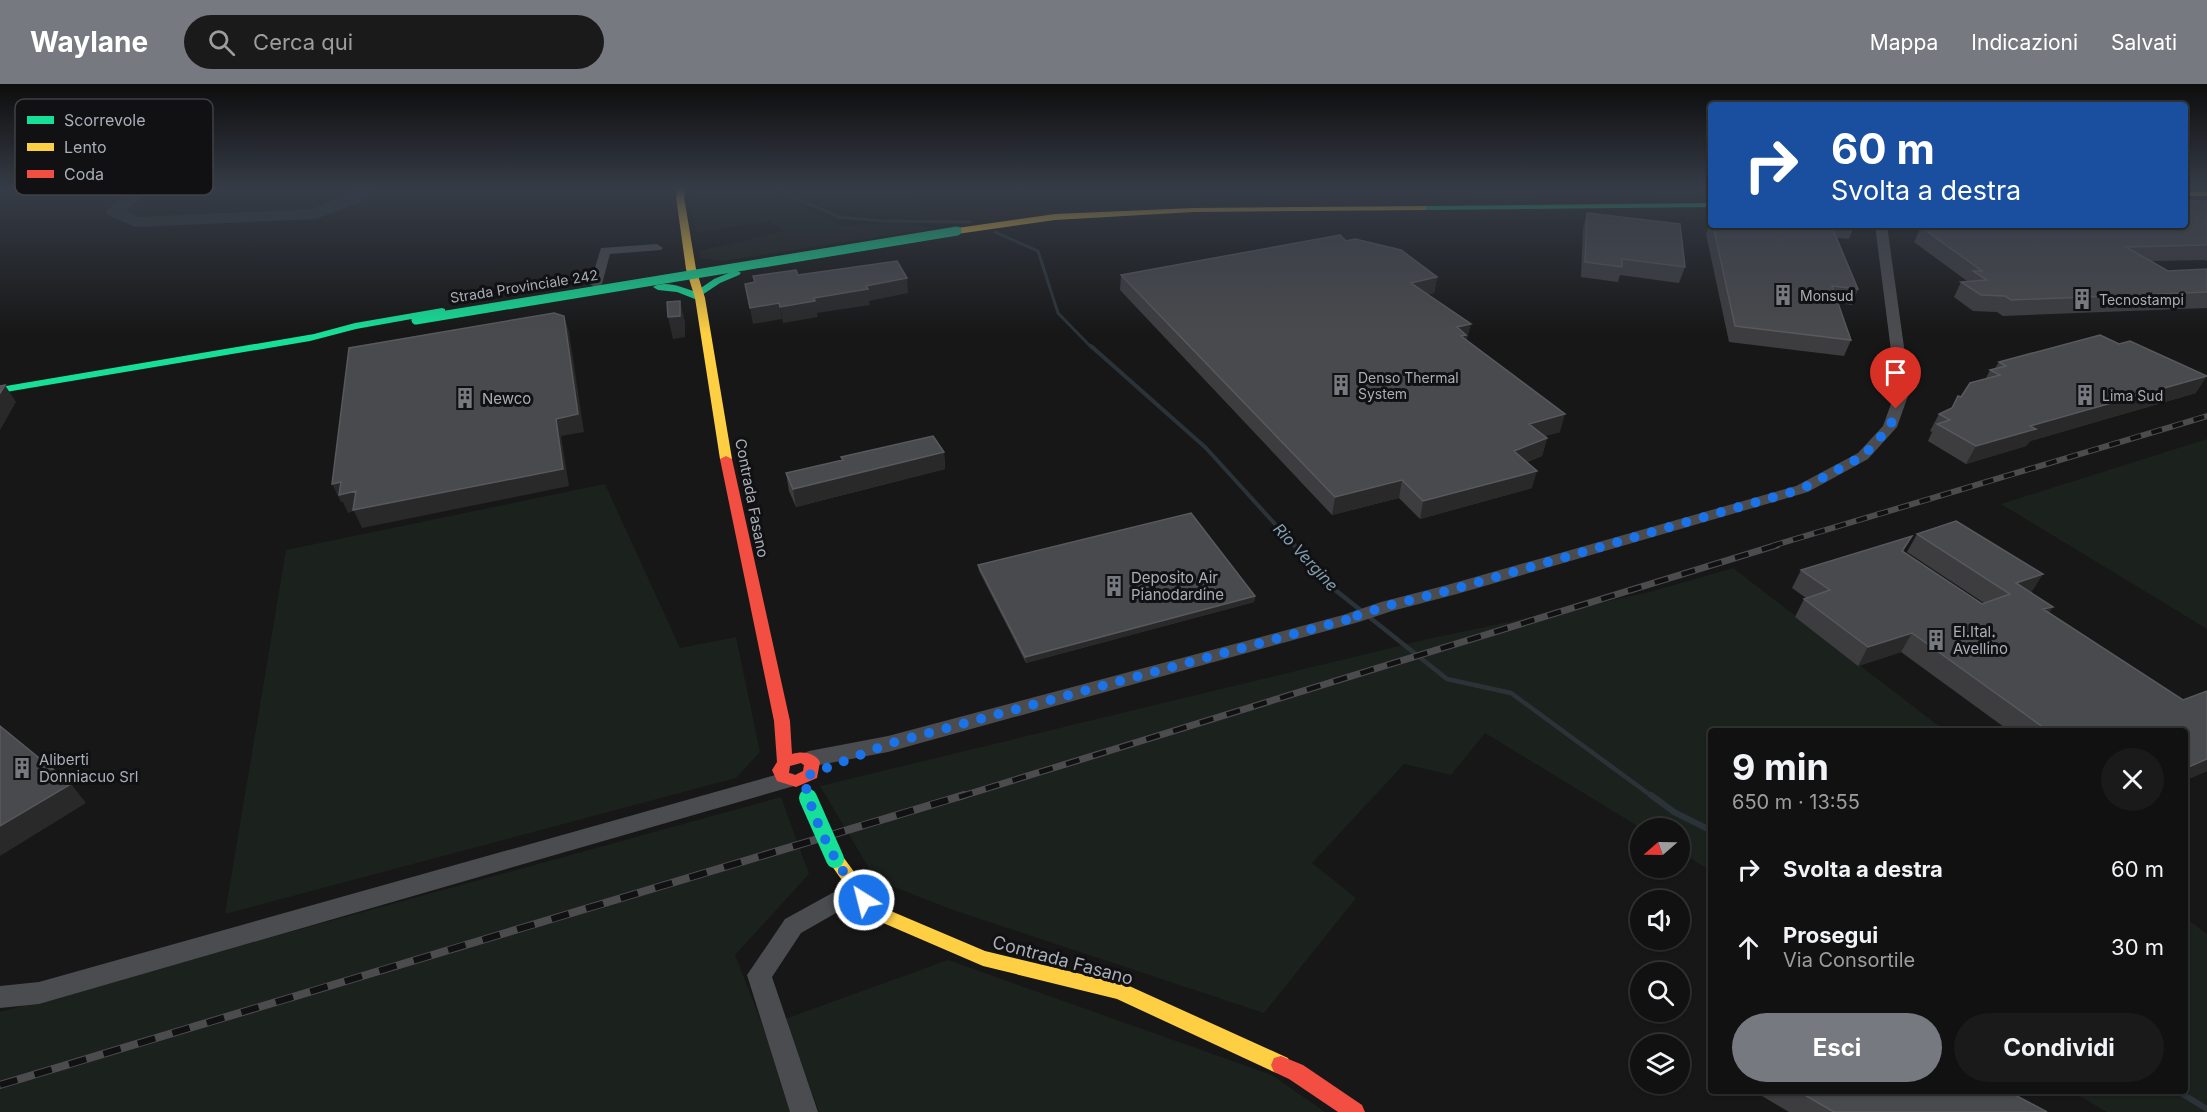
<!DOCTYPE html>
<html lang="it">
<head>
<meta charset="utf-8">
<style>
  :root { --surface:#111; --page:#1a1a1a; --text:#f1f3f6; --muted:#9c9d9f; --line:#303131; --accent:#76797f }
  body { margin:0; font-family:Inter,sans-serif; background:var(--page); color:var(--text); height:100vh; display:flex; flex-direction:column; font-size:22px; white-space:nowrap }
  * { box-sizing:border-box; margin:0 }
  p { font-size:20px; color:var(--muted) }
  .icon { flex:none; width:33px; height:33px; fill:none; stroke:currentColor; stroke-width:2; stroke-linecap:round; stroke-linejoin:round }
  .map { position:relative; flex:1; overflow:hidden }
  .panel { position:absolute; left:1708px; top:644px; width:480px; height:366px; display:flex; flex-direction:column; background:var(--surface); border-radius:6px; box-shadow:0 2px 4px #0004,0 0 0 2px var(--line) }
  .panel>* { flex:none }
  .guide { position:absolute; left:1708px; top:18px; width:480px; height:126px; border-radius:6px; box-shadow:0 2px 4px #0004,0 0 0 2px var(--line); background:#1a4fa0; color:#fff; overflow:hidden }
  .needle { width:39px; rotate:250deg }
  .controls { position:absolute; left:1630px; top:734px; display:grid; gap:12px }
  .controls a { display:grid; place-items:center; width:60px; height:60px; border-radius:50%; background:var(--surface); box-shadow:0 2px 4px #0004,0 0 0 2px var(--line); font-size:30px }
  .pin { position:absolute; display:grid; place-items:center; width:51px; height:51px; color:#fff; margin:-62px -26px; border-radius:50% 50% 50% 0; rotate:-45deg; box-shadow:0 0 6px #0007 }
  .pin .icon { rotate:45deg }
  .me { position:absolute; width:66px; margin:-33px; rotate:324deg; stroke-linejoin:round; filter:drop-shadow(0 0 4px #0008) }
  .turn { display:flex; align-items:center; gap:21px; height:126px; padding:0 24px; font-size:27px }
  .turn .icon { width:78px; height:78px; stroke-width:2.5 }
  .turn b { display:block; font-size:42px; line-height:51px }
  .round { display:grid; place-items:center; flex:none; width:63px; height:63px; border-radius:32px; background:var(--page) }
  .summary { display:flex; align-items:center; justify-content:space-between; height:102px; padding:0 24px }
  h1 { font-size:36px; font-weight:700; line-height:45px }
  .action { display:flex; gap:12px; margin-top:auto; padding:12px 24px }
  .action a { flex:1; height:69px; border-radius:36px; background:var(--accent); color:#fff; font-size:24px; font-weight:700; line-height:69px; text-align:center }
  .action a+a { background:var(--page); color:var(--text) }
  ul { padding:0; list-style:none }
  li { display:flex; align-items:center; gap:18px; height:78px; padding:0 24px }
  li div { flex:1 }
  li b { display:block; font-size:22px }
  li em { font-style:normal }
  header { display:flex; align-items:center; gap:36px; box-sizing:border-box; height:84px; padding:0 30px; background:var(--accent); color:#fff }
  header strong { font-size:28px }
  nav { display:flex; gap:33px; margin-inline-start:auto; font-size:21px }
  .search { width:420px; height:54px; background:var(--page); display:flex; align-items:center; gap:15px; box-sizing:border-box; padding:0 21px; border-radius:33px; color:var(--muted); font-size:22px }
  .map>svg:first-child { display:block }
  .green { fill:#1b211c }
  .lines { fill:none; stroke-linecap:round; stroke-linejoin:round }
  .stream-far3 { stroke:#2b3338; stroke-width:3 }
  .stream-far2 { stroke:#2b3338; stroke-width:4 }
  .stream-far1 { stroke:#2b3338; stroke-width:4.5 }
  .stream { stroke:#2b3338; stroke-width:6 }
  .river { fill:#2b3338; fill-rule:evenodd }
  .street { fill:#4b4c4f; fill-rule:evenodd }
  .fast { fill:#16e098; fill-rule:evenodd }
  .slow { fill:#ffcf43; fill-rule:evenodd }
  .jam { fill:#f24e42; fill-rule:evenodd }
  .rail-far2-casing { stroke:#4c4c4e; stroke-width:6 }
  .rail-far1-casing { stroke:#4c4c4e; stroke-width:7 }
  .rail-casing { stroke:#4c4c4e; stroke-width:8 }
  .rail-far2 { stroke:#111113; stroke-width:4; stroke-dasharray:11; stroke-linecap:butt }
  .rail-far1 { stroke:#111113; stroke-width:4.5; stroke-dasharray:14; stroke-linecap:butt }
  .rail { stroke:#111113; stroke-width:6; stroke-dasharray:18; stroke-linecap:butt }
  .fast-bridge-far1 { stroke:#16e098; stroke-width:9 }
  .fast-bridge { stroke:#16e098; stroke-width:18 }
  .wall { fill:#3d3d40 }
  .shaded-wall { fill:#29292a }
  .building { fill:#494a4d; stroke:#58595d; stroke-width:1.5 }
  .route { stroke:#1a73e8; stroke-width:10; stroke-dasharray:0 18 }
  .labels { text-anchor:middle; dominant-baseline:central; stroke-width:6; stroke-linejoin:round; paint-order:stroke }
  .far-street-label { font-size:14px; fill:#a9aeb7; stroke:#111113 }
  .far-poi-label { font-size:14px; fill:#a9aeb7; stroke:#111113; text-anchor:start }
  .poi-label { font-size:15px; fill:#a9aeb7; stroke:#111113; text-anchor:start }
  .street-label { font-size:15px; fill:#a9aeb7; stroke:#111113 }
  .water-label { font-size:16px; font-style:italic; fill:#829eaf; stroke:#111113 }
  .near-street-label { font-size:18px; fill:#a9aeb7; stroke:#111113 }
  .key { fill:#111113; stroke:#3f4044; stroke-width:1.5 }
  .key-label { font-size:16px; fill:#a9aeb7 }
</style>
</head>
<body>
<header>
<strong>Waylane</strong>
<div class="search"><svg class="icon" aria-label="search" viewBox="0 0 24 24"><circle cx="10" cy="10" r="6"/><path d="M15 15l6 6"/></svg>Cerca qui</div>
<nav><a>Mappa</a><a>Indicazioni</a><a>Salvati</a></nav>
</header>
<div class="map">
<svg width="2207" height="1028" viewBox="0 0 2207 1028">
  <rect width="100%" height="100%" fill="#171717"/>
  <path class="green" d="M696,106H764L841,141L906,139L935,144L723,177L701,174L699,167L784,147L770,137L696,149L691,122Z
    M786,106H910L928,134L842,130Z
    M1466,106H1531L1542,119L1476,120Z
    M1602,106H1706L1711,111V116L1656,118L1648,111H1607Z
    M2207,355V545L2001,420Z
    M605,400L680,564L736,553L760,668L736,694L225,830L286,466Z
    M1733,484L1944,646H1712L1711,787L1680,768V744H1641L1485,649L1451,691L1404,680L1312,779L1356,814L1264,929L953,826L876,796L820,702L1428,555L1650,508Z
    M781,713L809,790L735,871L766,950L790,1028H0V928Z
    M2186,834L2207,850V1028H2107L2071,1007L2186,1006Z
    M948,876L1272,991L1325,1028H819L785,935Z"/>
  <g class="lines">
    <path class="stream-far3" d="M778,106L839,133L883,137L970,138
      M995,148L1038,167L1058,229L1092,264"/>
    <path class="stream-far2" d="M1091,262L1206,364L1295,462"/>
    <path class="stream-far1" d="M1294,461L1334,505L1447,595L1511,609L1653,713"/>
    <path class="stream" d="M1651,711L1674,728L1712,747
      M2176,1006L2207,1025"/>
    <path class="river" d="M132,106H151L126,126L138,133L313,125L356,106H373L366,116L316,135L135,143L108,131L105,127Z"/>
    <path class="street" d="M1875,141H1887L1910,306L1897,343L1868,375L1808,408L1457,510L1392,527L1359,538L888,668L809,683L802,680L799,675L802,670L809,667L888,652L1343,531L1381,518L1447,501L1796,402L1858,369L1883,342L1896,306Z
      M657,160L663,164L661,166L610,170L602,200L596,204L590,200L601,164Z
      M786,688L794,690L797,696L794,702L39,920L0,924V902L39,898Z
      M856,796L864,799L868,806L864,813L801,849L772,893L818,1028H790L747,891L785,835Z"/>
    <path class="fast" d="M1712,119V123L1423,126L1419,124L1423,122Z
      M736,186L741,189L739,191L720,199L702,211L705,214L700,217L677,208L658,206L653,203C664,196 683,203 695,208L714,195Z
      M442,224L445,225V229L356,245L310,257L0,309V303L314,250L355,239Z"/>
    <path class="slow" d="M678,106H686L684,113L696,185L705,214L732,375L726,378L720,375L695,214L686,185L676,113Z
      M2186,108H2207V112H2186Z
      M1423,122H1426V126L1193,128L1055,136L957,150L953,147L957,144L1055,130L1193,124Z
      M835,768L841,770L879,822L985,867L1127,901L1288,974L1291,981L1288,988L1281,990L1274,988L1117,915L983,882L867,832L827,775L829,770Z"/>
    <path class="jam" d="M726,372L732,375L790,637L792,670C802,667 814,668 820,678L817,694L796,703L777,697L772,686L777,678L774,637L720,375ZM801,679L804,681L803,687L795,691L789,689L790,682Z
      M1281,972L1303,981L1362,1021L1365,1028H1338L1289,995L1274,988L1271,981L1274,974Z"/>
    <defs>
      <path id="rail-far2" d="M1772,462L2207,332"/>
      <path id="rail-far1" d="M959,713L1777,461"/>
      <path id="rail" d="M0,1001L964,711"/>
    </defs>
    <use href="#rail-far2" class="rail-far2-casing"/>
    <use href="#rail-far1" class="rail-far1-casing"/>
    <use href="#rail" class="rail-casing"/>
    <use href="#rail-far2" class="rail-far2"/>
    <use href="#rail-far1" class="rail-far1"/>
    <use href="#rail" class="rail"/>
    <path class="fast-bridge-far1" d="M416,236L957,147"/>
    <path class="fast-bridge" d="M808,714L835,775"/>
  </g>
  <path class="wall" d="M2207,117V177L2205,176L2152,177L2168,187L2207,185V224L2003,232L1997,228L1973,227L1954,213L1961,198L1967,197L1914,158L1921,143L1934,142V141H2186Z
    M1587,129L1685,183L1679,199L1620,191L1618,198L1581,193L1583,144Z
    M1711,136L1712,141H1761L1785,144V141H1855L1849,155L1837,154L1858,205L1852,221L1838,219L1851,256L1844,272L1729,258L1706,150Z
    M1346,157L1437,193L1434,209L1428,210L1467,256L1560,348L1544,352L1547,354L1542,372L1527,378L1532,404L1420,435L1399,414L1332,431L1120,206L1121,191Z
    M1999,278L2196,309L2030,357L2026,362L1966,380L1928,357L1932,348L1930,347L1939,330L1951,324L1961,313L1985,296L1990,286L1995,284Z
    M944,368L945,385L796,423L789,407L786,389L842,376L841,373Z
    M1917,450L2031,509L2053,523L2049,529L2183,616L2207,607V687L2186,696V646H2008L1901,568L1858,582L1795,533L1804,515L1806,514L1792,504L1801,486L1912,452L1903,468L1982,520L1984,519L1907,468Z
    M978,481L1255,512L1254,518L1026,579L979,487Z
    M1752,1006H2006L2047,1028H1789Z"/>
  <path class="shaded-wall" d="M1437,193L1434,209L1409,214L1411,199Z
    M907,194L908,209L869,217L870,221L817,229L818,233L783,239L780,223L814,214Z
    M680,217L685,238V253L673,255L668,233Z
    M779,219L782,235L753,240L750,224Z
    M564,232L569,248L584,348L561,352L569,402L362,444L354,427L348,429L343,418H341L332,400L556,335Z
    M1471,240L1467,256L1453,259L1457,243Z
    M2207,292L2196,309L2030,357L2026,362L1966,380L1976,362L2030,342Z
    M5,301L16,318L0,346V309Z
    M1565,330L1560,348L1525,357L1529,340Z
    M1547,354L1542,372L1509,384L1514,367Z
    M944,368L945,385L796,423L793,405Z
    M1537,387L1532,404L1420,435L1423,417Z
    M1402,396L1399,414L1332,431L1335,413Z
    M2043,490L2031,509L2016,499Z
    M1255,512L1254,518L1026,579L1025,573Z
    M2053,523L2041,541L2043,525Z
    M1912,549L1901,568L1858,582L1868,563Z
    M2207,675V687L2186,696V684Z
    M71,700L86,719L0,772V742Z"/>
  <path class="building" d="M2186,117H2207V161L2126,163L2168,187L2207,185V208L2011,216L2005,212L1981,211L1961,198L1987,196L1973,187H1982L1921,143L1949,141H2186Z
    M1587,129L1680,140L1685,183L1622,175V183L1585,178Z
    M1713,141H1761L1796,145L1795,141H1831L1858,205L1832,202L1851,256L1735,242Z
    M1340,151L1346,157L1355,155L1401,166L1437,193L1411,199L1471,240L1457,243L1466,251L1461,252L1565,330L1529,340L1547,354L1514,367L1537,387L1423,417L1402,396L1335,413L1121,191Z
    M897,177L907,194L866,202L868,205L814,214L815,217L780,223L779,219L750,224L745,200L755,198L753,192L796,186L798,191Z
    M680,217V232L668,233L667,218Z
    M554,229L564,232L578,330L556,335L563,385L353,426L356,407L339,411L341,398L332,400L349,264Z
    M2100,251L2119,260L2130,257L2207,292L2030,342L2036,345L1976,362L1937,340L1950,336L1939,330L1952,324L1958,312L1961,313L1970,299L2000,291L1990,286L2006,282L1999,278Z
    M5,301L0,309V302Z
    M933,352L944,368L793,405L786,389L843,376L841,373Z
    M1191,429L1255,512L1025,573L978,481Z
    M1956,437L2043,490L2016,499L2053,523L2043,525L2183,616L2207,607V675L2186,684V646H2047L1912,549L1868,563L1804,515L1830,506L1801,486L1912,452L1902,467L1982,520L2010,510L1917,450Z
    M0,642L71,700L0,742Z
    M1796,1006H2006L2047,1028H1834Z"/>
  <linearGradient id="sky" x2="0" y2="1"><stop stop-color="#0d0d0d"/><stop offset="0.42" stop-color="#363c47"/><stop offset="1" stop-color="#363c47" stop-opacity="0"/></linearGradient>
  <rect width="2207" height="250" fill="url(#sky)"/>
  <g class="lines">
    <path class="route" d="M864,816C836,782 813,738 804,695L811,690L888,660L1353,534H1350L1387,522L1451,506L1802,405L1863,372L1890,343L1896,325"/>
  </g>
  <defs>
    <symbol id="building-bare" viewBox="-9 -9 18 18"><path d="M-4-6H4V6H1V3H-1V6H-4ZM-2.5-4.3h1.7v1.8h-1.7ZM.8-4.3h1.7v1.8H.8ZM-2.5-1h1.7V.8h-1.7ZM.8-1h1.7V.8H.8Z" fill="#76797f" stroke="#111113" stroke-width="2.5" paint-order="stroke"/></symbol>
  </defs>
  <g fill-rule="evenodd">
    <use href="#building-bare" x="1768" y="196" width="30" height="30"/>
    <use href="#building-bare" x="2067" y="200" width="30" height="30"/>
    <use href="#building-bare" x="1326" y="286" width="30" height="30"/>
    <use href="#building-bare" x="2070" y="296" width="30" height="30"/>
    <use href="#building-bare" x="450" y="299" width="30" height="30"/>
    <use href="#building-bare" x="1099" y="487" width="30" height="30"/>
    <use href="#building-bare" x="1921" y="541" width="30" height="30"/>
    <use href="#building-bare" x="7" y="669" width="30" height="30"/>
  </g>
  <g class="labels">
    <g class="far-street-label">
      <text transform="translate(524 202) rotate(-9)">Strada Provinciale 242</text>
    </g>
    <g class="far-poi-label">
      <text x="1800" y="211">Monsud</text>
      <text x="2099" y="215">Tecnostampi</text>
      <text x="1358" y="293">Denso Thermal<tspan x="1358" dy="16">System</tspan></text>
      <text x="2102" y="311">Lima Sud</text>
    </g>
    <g class="poi-label">
      <text x="482" y="314">Newco</text>
      <text x="1131" y="493">Deposito Air<tspan x="1131" dy="17">Pianodardine</tspan></text>
      <text x="1953" y="547">El.Ital.<tspan x="1953" dy="17">Avellino</tspan></text>
      <text x="39" y="675">Aliberti<tspan x="39" dy="17">Donniacuo Srl</tspan></text>
    </g>
    <g class="street-label">
      <text transform="translate(752 414) rotate(79)">Contrada Fasano</text>
    </g>
    <g class="water-label">
      <text transform="translate(1306 473) rotate(47)">Rio Vergine</text>
    </g>
    <g class="near-street-label">
      <text transform="translate(1063 876) rotate(15)">Contrada Fasano</text>
    </g>
  </g>
  <rect x="15" y="15" width="198" height="96" rx="9" class="key"/>
  <rect x="27" y="32" width="27" height="8" fill="#16e098"/>
  <rect x="27" y="59" width="27" height="8" fill="#ffcf43"/>
  <rect x="27" y="86" width="27" height="8" fill="#f24e42"/>
  <g class="key-label">
    <text x="64" y="42">Scorrevole</text>
    <text x="64" y="69">Lento</text>
    <text x="64" y="96">Coda</text>
  </g>
</svg>
<div class="controls">
<a><svg class="needle" viewBox="-14 -14 28 28"><path d="M0-13l5 13h-10z" fill="#e53935"/><path d="M0 13l5-13h-10z" fill="#9c9d9f"/></svg></a>
<a><svg class="icon" aria-label="sound" viewBox="0 0 24 24"><path d="M4 9h4l5-4v14l-5-4H4zM17 9q2 3 0 6"/></svg></a>
<a><svg class="icon" aria-label="search" viewBox="0 0 24 24"><circle cx="10" cy="10" r="6"/><path d="M15 15l6 6"/></svg></a>
<a><svg class="icon" aria-label="layers" viewBox="0 0 24 24"><path d="M12 4l9 5-9 5-9-5zM3 14l9 5 9-5"/></svg></a>
</div>
<div class="pin" style="left:1896px;top:325px;background:#d93025"><svg class="icon" aria-label="arrive" viewBox="0 0 24 24"><path d="M6 21V4h12l-3 4 3 4H6"/></svg></div>
<svg class="me" style="left:864px;top:816px" viewBox="-20 -20 40 40"><circle r="17" fill="#1a73e8" stroke="#fff" stroke-width="3"/><path d="M0-11L8 9 0 5-8 9z" fill="#fff"/></svg>
<div class="guide">
<div class="turn"><svg class="icon" aria-label="right" viewBox="0 0 24 24"><path d="M7 20v-9h11M14 6l5 5-5 5"/></svg><div><b>60 m</b>Svolta a destra</div></div>
</div>
<section class="panel">
<div class="summary"><div><h1>9 min</h1><p>650 m · 13:55</p></div><a class="round"><svg class="icon" aria-label="close" viewBox="0 0 24 24"><path d="M6 6l12 12M18 6L6 18"/></svg></a></div>
<ul>
<li><svg class="icon" aria-label="right" viewBox="0 0 24 24"><path d="M7 20v-9h11M14 6l5 5-5 5"/></svg><div><b>Svolta a destra</b></div><em>60 m</em></li>
<li><svg class="icon" aria-label="ahead" viewBox="0 0 24 24"><path d="M12 20V5M6 11l6-6 6 6"/></svg><div><b>Prosegui</b><p>Via Consortile</p></div><em>30 m</em></li>
</ul>
<div class="action"><a>Esci</a><a>Condividi</a></div>
</section>
</div>
</body>
</html>
